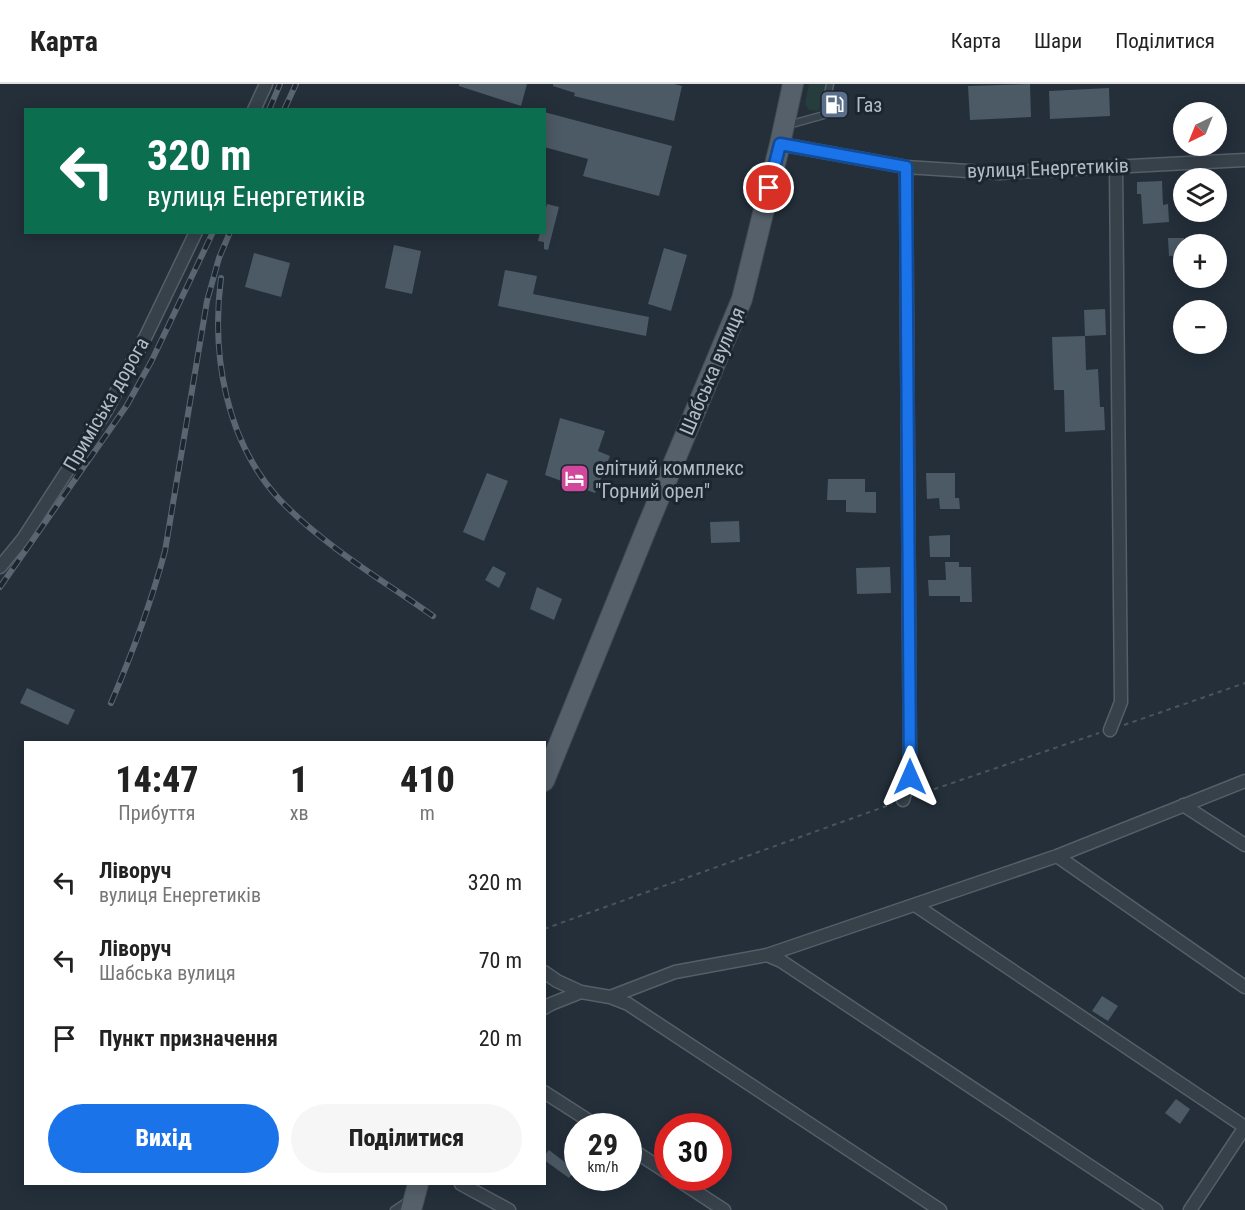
<!DOCTYPE html>
<html lang="uk">
<head>
<meta charset="utf-8">
<style>
  :root { --surface:#fff; --page:#f6f6f6; --text:#222; --muted:#767676; --line:#e0e0e0; --accent:#1a73e8 }
  body { margin:0; font-family:"Roboto Condensed",sans-serif; background:var(--page); color:var(--text); height:100vh; display:flex; flex-direction:column; font-size:22px; white-space:nowrap }
  * { box-sizing:border-box; margin:0 }
  p { font-size:20px; color:var(--muted) }
  .icon { flex:none; width:33px; height:33px; fill:none; stroke:currentColor; stroke-width:2; stroke-linecap:round; stroke-linejoin:round }
  .map { position:relative; flex:1; overflow:hidden }
  .sheet { position:absolute; left:24px; top:657px; width:522px; height:444px; display:flex; flex-direction:column; background:var(--surface); border-radius:0px; box-shadow:0 3px 15px #0003 }
  .sheet>* { flex:none }
  .hud { position:absolute; left:24px; top:24px; width:522px; height:126px; border-radius:0px; box-shadow:0 3px 15px #0003; background:#0b6e4f; color:#fff; overflow:hidden }
  .needle { width:39px; rotate:223deg }
  .controls { position:absolute; left:1173px; top:18px; display:grid; gap:12px }
  .controls a { display:grid; place-items:center; width:54px; height:54px; border-radius:50%; background:var(--surface); box-shadow:0 3px 15px #0003; font-size:30px }
  .speed { position:absolute; left:564px; top:1029px; display:flex; gap:12px; font-size:30px; font-weight:700; text-align:center }
  .speed>* { display:grid; place-content:center; width:78px; height:78px; border-radius:50%; background:var(--surface); box-shadow:0 3px 15px #0003; line-height:1 }
  .speed small { font-size:15px; font-weight:400 }
  .speed .limit { border:9px solid #d22; background:#fff; color:#111 }
  .pin { position:absolute; display:grid; place-items:center; width:51px; height:51px; color:#fff; margin:-26px; border:3px solid #fff; border-radius:50%; box-shadow:0 2px 6px #0007 }
  .me { position:absolute; width:66px; margin:-33px; rotate:0deg; stroke-linejoin:round; filter:drop-shadow(0 0 4px #0008) }
  .turn { display:flex; align-items:center; gap:21px; height:126px; padding:0 24px; font-size:27px }
  .turn .icon { width:78px; height:78px; stroke-width:2.5 }
  .turn b { display:block; font-size:42px; line-height:51px }
  .eta { display:flex; justify-content:space-evenly; align-items:center; height:102px; text-align:center }
  .eta b { font-size:36px; font-weight:800; line-height:42px }
  .button { display:flex; gap:12px; margin-top:auto; padding:12px 24px }
  .button a { flex:1; height:69px; border-radius:36px; background:var(--accent); color:#fff; font-size:24px; font-weight:800; line-height:69px; text-align:center }
  .button a+a { background:var(--page); color:var(--text) }
  ul { padding:0; list-style:none }
  li { display:flex; align-items:center; gap:18px; height:78px; padding:0 24px }
  li div { flex:1 }
  li b { display:block; font-size:22px }
  li em { font-style:normal }
  header { display:flex; align-items:center; gap:36px; box-sizing:border-box; height:84px; padding:0 30px; background:var(--surface); border-bottom:2px solid var(--line) }
  header strong { font-size:28px }
  nav { display:flex; gap:33px; margin-inline-start:auto; font-size:21px }
  .map>svg:first-child { display:block }
  .green { fill:#273c3c }
  .building { fill:#4c5a65 }
  .lines { fill:none; stroke-linecap:round; stroke-linejoin:round }
  .lane-casing { stroke:#555f68; stroke-width:9 }
  .street-casing { stroke:#555f68; stroke-width:15 }
  .primary-casing { stroke:#404a53; stroke-width:22 }
  .path { stroke:#45595a; stroke-width:2; stroke-dasharray:4.5 4.5; stroke-linecap:butt }
  .lane { stroke:#37414a; stroke-width:6 }
  .street { stroke:#37414a; stroke-width:12 }
  .primary { stroke:#55606a; stroke-width:20 }
  .rail-casing { stroke:#596571; stroke-width:6 }
  .rail { stroke:#1c262f; stroke-width:4; stroke-dasharray:11; stroke-linecap:butt }
  .route-casing { stroke:#114b97; stroke-width:15 }
  .route { stroke:#1a73e8; stroke-width:10 }
  .labels { text-anchor:middle; dominant-baseline:central; stroke-width:6; stroke-linejoin:round; paint-order:stroke }
  .poi-label { font-size:20px; fill:#b3bcc6; stroke:#1c262f; text-anchor:start }
  .street-label { font-size:20px; fill:#b3bcc6; stroke:#1c262f }
</style>
</head>
<body>
<header>
<strong>Карта</strong>
<nav><a>Карта</a><a>Шари</a><a>Поділитися</a></nav>
</header>
<div class="map">
<svg width="1245" height="1126" viewBox="0 0 1245 1126">
  <rect width="100%" height="100%" fill="#242f3a"/>
  <path class="green" d="M809,0H826L820,24L817,27L809,26L805,20Z"/>
  <path class="building" d="M459,0H527L521,22L459,2Z
    M553,0H674L682,2L674,37L574,12L575,9L553,2Z
    M1030,0L1031,33L970,36L968,2Z
    M1109,4L1110,32L1050,35L1049,7Z
    M544,28L672,62L659,112L583,92L588,75L544,63Z
    M1162,97L1163,121L1168,120L1169,138L1143,140L1141,110H1137V98Z
    M547,120L559,123L548,166L544,165V158L538,157L540,148H544V131Z
    M1168,154H1184V171L1169,172Z
    M394,161L421,167L412,210L385,204Z
    M664,164L687,171L671,227L648,220Z
    M254,169L290,179L281,213L245,203Z
    M505,186L537,192L533,210L649,233L646,252L498,222Z
    M1105,225L1106,251L1085,252L1084,226Z
    M1085,252L1086,286L1098,285L1100,323H1104L1105,346L1065,348L1064,306H1054L1052,253Z
    M560,334L605,347L598,367L610,372L595,409L545,391Z
    M487,389L508,397L484,457L463,448Z
    M926,389H955V414H959L960,425H940L939,414L927,415Z
    M828,395H865V408H876V429L846,428V416H827Z
    M739,437L740,458L711,459L710,438Z
    M950,451V473H930L929,452Z
    M945,478H959V483H971L972,518H960V512H929L928,496H946Z
    M493,482L506,489L499,504L485,496Z
    M890,483L891,509L857,510L856,484Z
    M537,503L562,515L554,536L530,525Z
    M27,604L75,626L68,641L20,619Z
    M1102,912L1118,922L1108,937L1092,927Z
    M1176,1015L1190,1025L1180,1040L1165,1029Z
    M549,1066L575,1086L569,1094L544,1076V1072Z"/>
  <g class="lines">
    <defs>
      <path id="lane" d="M788,41L824,31L830,0
        M394,1126L409,1116"/>
      <path id="street" d="M254,26L266,0
        M780,60L906,83L999,89L1245,76
        M0,483L23,455L106,327L146,252L196,148
        M1110,646L1121,618L1116,83
        M903,716L910,693L906,83
        M1183,721L1245,761
        M1057,772L1245,903
        M915,821L1245,1043
        M767,871L781,877L1156,1126
        M544,888L557,897L581,908
        M610,913L628,920L940,1126
        M544,924L551,920L581,908L610,913L675,888L767,871L1057,772L1245,697
        M544,1008L597,1042
        M628,1063L668,1089
        M675,1094L724,1126
        M461,1100L509,1126
        M1190,1126L1245,1043"/>
      <path id="primary" d="M544,697L647,443L742,215L780,60L793,0
        M411,1126L418,1100"/>
    </defs>
    <use href="#lane" class="lane-casing"/>
    <use href="#street" class="street-casing"/>
    <use href="#primary" class="primary-casing"/>
    <path class="path" d="M1124,641L1245,599
      M917,711L1099,649
      M544,845L892,720"/>
    <use href="#lane" class="lane"/>
    <use href="#street" class="street"/>
    <use href="#primary" class="primary"/>
    <defs>
      <path id="rail" d="M269,26L280,0
        M284,26L296,0
        M221,194C211,271 226,358 280,416C323,461 382,496 433,532
        M0,503L127,321L152,276L213,148
        M111,619C132,570 151,519 165,467L207,217L219,174L230,148"/>
    </defs>
    <use href="#rail" class="rail-casing"/>
    <use href="#rail" class="rail"/>
  </g>
  <g class="lines">
    <defs>
      <path id="route" d="M769,104L780,60L906,83L910,693"/>
    </defs>
    <use href="#route" class="route-casing"/>
    <use href="#route" class="route"/>
  </g>
  <defs>
    <symbol id="fuel-square" viewBox="-11 -11 22 22"><rect x="-9" y="-9" width="18" height="18" rx="4" fill="#5c6f8a" stroke="#1c262f"/><path d="M-5.5-6h7V0h2V4h1.3V-2.5L3-4.5l.8-.8L6-3V5H2.5V1h-1V6h-7ZM-4.2-4.7v3.2H.2V-4.7Z" fill="#fff"/></symbol>
    <symbol id="hotel-square" viewBox="-11 -11 22 22"><rect x="-9" y="-9" width="18" height="18" rx="4" fill="#d1479c" stroke="#1c262f"/><path d="M-6-4.5h1.5V1H6V5H4.5V3h-9V5H-6ZM-4 0a1.8 1.8 0 1 1 3.6 0ZM.5 0V-2.5h3Q6-2.5 6 0Z" fill="#fff"/></symbol>
  </defs>
  <g fill-rule="evenodd">
    <use href="#fuel-square" x="818" y="4" width="33" height="33"/>
    <use href="#hotel-square" x="558" y="378" width="33" height="33"/>
  </g>
  <g class="labels">
    <g class="poi-label">
      <text x="856" y="21">Газ</text>
      <text x="595" y="384">елітний комплекс<tspan x="595" dy="23">"Горний орел"</tspan></text>
    </g>
    <g class="street-label">
      <text transform="translate(1048 84) rotate(-2)">вулиця Енергетиків</text>
      <text transform="translate(712 287) rotate(-67)">Шабська вулиця</text>
      <text transform="translate(106 320) rotate(-60)">Приміська дорога</text>
    </g>
  </g>
</svg>
<div class="controls">
<a><svg class="needle" viewBox="-14 -14 28 28"><path d="M0-13l5 13h-10z" fill="#e53935"/><path d="M0 13l5-13h-10z" fill="#767676"/></svg></a>
<a><svg class="icon" aria-label="layers" viewBox="0 0 24 24"><path d="M12 4l9 5-9 5-9-5zM3 14l9 5 9-5"/></svg></a>
<a>+</a>
<a>−</a>
</div>
<div class="speed"><div>29<small>km/h</small></div><div class="limit">30</div></div>
<div class="pin" style="left:769px;top:104px;background:#d93025"><svg class="icon" aria-label="arrive" viewBox="0 0 24 24"><path d="M6 21V4h12l-3 4 3 4H6"/></svg></div>
<svg class="me" style="left:910px;top:693px" viewBox="-20 -20 40 40"><path d="M0-17L14 15 0 8-14 15z" fill="#1a73e8" stroke="#fff" stroke-width="4"/></svg>
<div class="hud">
<div class="turn"><svg class="icon" aria-label="left" viewBox="0 0 24 24"><path d="M17 20v-9H6M10 6l-5 5 5 5"/></svg><div><b>320 m</b>вулиця Енергетиків</div></div>
</div>
<section class="sheet">
<div class="eta">
<div><b>14:47</b><p>Прибуття</p></div>
<div><b>1</b><p>хв</p></div>
<div><b>410</b><p>m</p></div>
</div>
<ul>
<li><svg class="icon" aria-label="left" viewBox="0 0 24 24"><path d="M17 20v-9H6M10 6l-5 5 5 5"/></svg><div><b>Ліворуч</b><p>вулиця Енергетиків</p></div><em>320 m</em></li>
<li><svg class="icon" aria-label="left" viewBox="0 0 24 24"><path d="M17 20v-9H6M10 6l-5 5 5 5"/></svg><div><b>Ліворуч</b><p>Шабська вулиця</p></div><em>70 m</em></li>
<li><svg class="icon" aria-label="arrive" viewBox="0 0 24 24"><path d="M6 21V4h12l-3 4 3 4H6"/></svg><div><b>Пункт призначення</b></div><em>20 m</em></li>
</ul>
<div class="button"><a>Вихід</a><a>Поділитися</a></div>
</section>
</div>
</body>
</html>
